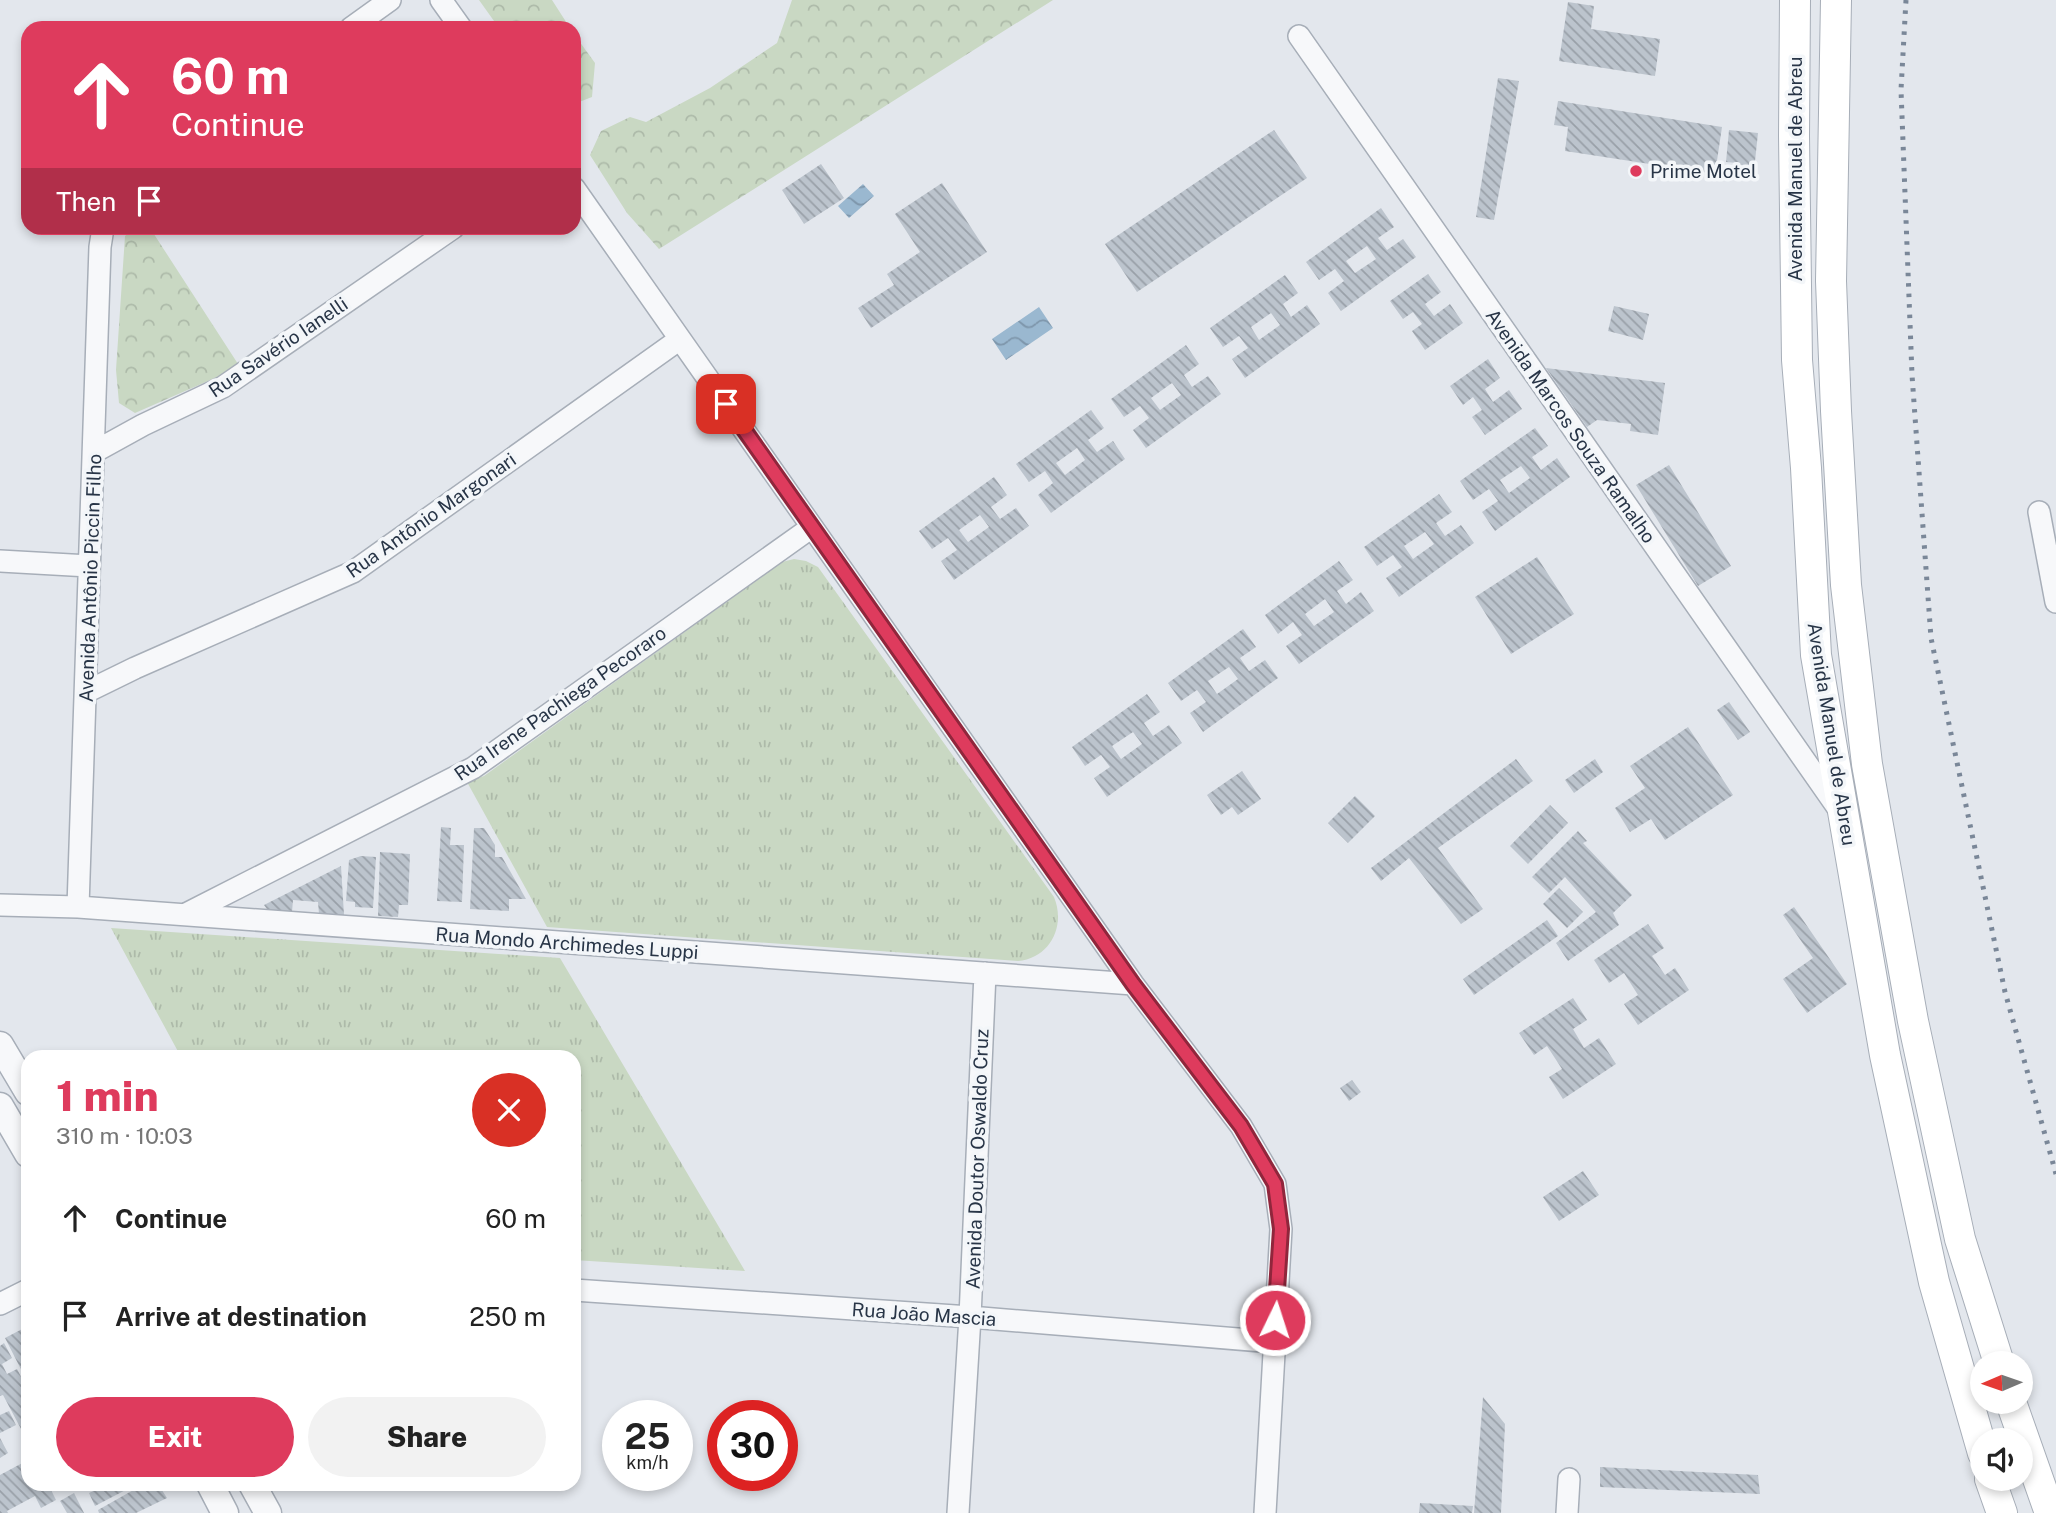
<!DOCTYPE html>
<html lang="en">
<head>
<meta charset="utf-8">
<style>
  :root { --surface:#fff; --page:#f2f2f2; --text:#222; --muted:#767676; --accent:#de3b5d }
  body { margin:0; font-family:"Public Sans",sans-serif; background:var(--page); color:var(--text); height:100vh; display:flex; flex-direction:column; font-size:26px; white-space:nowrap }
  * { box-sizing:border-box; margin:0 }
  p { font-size:23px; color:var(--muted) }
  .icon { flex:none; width:38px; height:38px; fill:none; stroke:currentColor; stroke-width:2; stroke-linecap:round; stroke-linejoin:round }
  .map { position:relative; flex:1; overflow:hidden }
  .details { position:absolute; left:21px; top:1050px; width:560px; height:441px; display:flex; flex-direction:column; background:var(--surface); border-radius:21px; box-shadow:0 4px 10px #0003 }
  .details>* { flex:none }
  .guide { position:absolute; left:21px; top:21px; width:560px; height:214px; border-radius:21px; box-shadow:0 4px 10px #0003; background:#de3b5d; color:#fff; overflow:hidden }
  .needle { width:46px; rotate:268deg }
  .fabs { position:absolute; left:1970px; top:1351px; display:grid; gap:14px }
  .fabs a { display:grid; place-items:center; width:63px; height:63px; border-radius:50%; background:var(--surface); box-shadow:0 4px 10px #0003; font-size:35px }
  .speed { position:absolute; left:602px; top:1400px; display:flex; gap:14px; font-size:35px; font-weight:700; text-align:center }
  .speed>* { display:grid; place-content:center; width:91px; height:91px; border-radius:50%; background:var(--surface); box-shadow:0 4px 10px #0003; line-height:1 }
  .speed small { font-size:18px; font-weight:400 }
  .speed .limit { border:10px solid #d22; background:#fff; color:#111 }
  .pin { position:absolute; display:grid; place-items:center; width:60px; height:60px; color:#fff; margin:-30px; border-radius:14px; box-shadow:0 4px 10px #0006 }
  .me { position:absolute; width:77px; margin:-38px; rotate:4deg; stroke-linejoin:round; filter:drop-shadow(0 0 5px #0008) }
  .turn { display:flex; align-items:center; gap:24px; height:147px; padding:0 35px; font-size:32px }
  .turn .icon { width:91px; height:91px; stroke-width:2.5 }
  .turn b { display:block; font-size:49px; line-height:60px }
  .then { display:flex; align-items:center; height:66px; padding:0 35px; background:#0003; gap:14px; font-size:26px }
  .round { display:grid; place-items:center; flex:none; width:74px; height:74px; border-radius:37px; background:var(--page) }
  .head { display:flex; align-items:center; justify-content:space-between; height:119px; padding:0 35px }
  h1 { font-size:42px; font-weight:800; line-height:52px; color:var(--accent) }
  .primary-button { display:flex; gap:14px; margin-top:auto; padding:14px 35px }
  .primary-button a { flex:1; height:80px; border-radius:42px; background:var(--accent); color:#fff; font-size:28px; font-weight:800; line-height:80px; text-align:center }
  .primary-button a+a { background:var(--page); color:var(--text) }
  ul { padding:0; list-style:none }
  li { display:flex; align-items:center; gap:21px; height:98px; padding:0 35px }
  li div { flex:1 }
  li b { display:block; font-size:26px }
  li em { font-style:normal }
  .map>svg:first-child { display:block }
  .grass { fill:url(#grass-tufts) }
  .forest { fill:url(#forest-crowns) }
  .water { fill:url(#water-waves) }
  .building { fill:url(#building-back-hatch); fill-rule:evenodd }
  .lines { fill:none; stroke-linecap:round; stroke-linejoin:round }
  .minor-casing { stroke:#a7aeb8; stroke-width:24 }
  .tertiary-casing { stroke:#a7aeb8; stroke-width:29 }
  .secondary-casing { stroke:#a7aeb8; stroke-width:32 }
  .minor { stroke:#f7f8fa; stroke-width:21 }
  .tertiary { stroke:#f7f8fa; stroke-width:26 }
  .secondary { stroke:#fff; stroke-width:30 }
  .rail { stroke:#7a8798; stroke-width:5; stroke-dasharray:3.5 7; stroke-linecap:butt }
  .route-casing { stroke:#90263c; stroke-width:18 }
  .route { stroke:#de3b5d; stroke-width:12 }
  .poi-dot { fill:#de3b5d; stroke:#f3f6f9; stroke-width:2.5 }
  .labels { text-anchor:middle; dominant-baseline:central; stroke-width:7; stroke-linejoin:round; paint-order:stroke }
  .street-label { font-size:19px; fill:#283547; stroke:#f3f6f9 }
  .poi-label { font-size:19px; fill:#283547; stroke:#f3f6f9; text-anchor:start }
</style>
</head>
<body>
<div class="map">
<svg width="2056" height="1513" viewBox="0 0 2056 1513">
  <defs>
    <pattern id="grass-tufts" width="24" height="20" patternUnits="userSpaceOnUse" patternTransform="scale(1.75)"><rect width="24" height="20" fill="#c9d8c3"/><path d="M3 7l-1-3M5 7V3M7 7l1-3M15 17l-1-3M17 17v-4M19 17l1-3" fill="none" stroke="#adbaa9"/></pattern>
    <pattern id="forest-crowns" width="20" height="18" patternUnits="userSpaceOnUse" patternTransform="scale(1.75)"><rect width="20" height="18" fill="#c9d8c3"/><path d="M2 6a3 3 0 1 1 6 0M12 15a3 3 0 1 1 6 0" fill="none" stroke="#adbaa9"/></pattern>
    <pattern id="water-waves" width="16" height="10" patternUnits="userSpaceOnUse" patternTransform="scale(1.75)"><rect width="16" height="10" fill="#9ab8d0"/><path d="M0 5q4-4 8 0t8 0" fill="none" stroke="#7e96ab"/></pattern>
    <pattern id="building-back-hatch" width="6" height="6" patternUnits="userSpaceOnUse" patternTransform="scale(1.75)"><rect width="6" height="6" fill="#bcc4cd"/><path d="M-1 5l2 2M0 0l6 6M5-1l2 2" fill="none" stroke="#99a0a8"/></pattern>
  </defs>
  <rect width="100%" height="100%" fill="#e3e7ed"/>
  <path class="grass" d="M794,559L806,561L818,567L1054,897C1066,926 1050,958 1018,961L547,927L467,782L484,776L782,562Z
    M111,928L560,958L745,1271L574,1260V1057H181Z"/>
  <path class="forest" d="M479,0H552L570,28H499Z
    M792,0H1053L659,249L627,213L590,155L601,131L630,117L646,122L710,88L777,43Z
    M574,34L595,63L592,97L574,104Z
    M135,228H150L240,367L135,413L119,403L116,370L125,236Z"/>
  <path class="water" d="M863,184L874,196L849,218L838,206Z
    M1039,307L1053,328L1006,360L992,339Z"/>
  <path class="building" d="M1568,2L1594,6L1591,29L1660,39L1655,76L1559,61Z
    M1498,78L1519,81L1494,220L1476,217Z
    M1558,101L1722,127L1715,174L1565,151L1568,127L1554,125Z
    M1274,130L1307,178L1137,292L1105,244Z
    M1729,130L1758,133L1753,180L1737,178L1738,163L1726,162Z
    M821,164L844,198L804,224L782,190Z
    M942,183L987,252L871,328L858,308L894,285L887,274L920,252L895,214Z
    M1381,208L1394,227L1378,238L1387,250L1403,239L1416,257L1341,311L1328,293L1344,281L1335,269L1319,280L1306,262ZM1367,246L1376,259L1355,273L1346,261Z
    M1428,274L1441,292L1425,304L1434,316L1450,304L1463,323L1425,350L1412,331L1422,324L1413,312L1403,319L1390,301Z
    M1285,275L1298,293L1283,304L1291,317L1307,305L1320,324L1245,378L1232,359L1248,348L1239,336L1223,347L1210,328ZM1271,313L1280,325L1259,340L1251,327Z
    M1614,306L1649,314L1643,340L1608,331Z
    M1186,345L1199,364L1184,375L1192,387L1208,376L1221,394L1146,448L1133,430L1149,418L1140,406L1124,417L1111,399ZM1172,383L1181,395L1160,410L1151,398Z
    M1488,359L1500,378L1485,389L1493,402L1509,390L1522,409L1485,435L1472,417L1482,410L1473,397L1463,405L1450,386Z
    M1546,368L1665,383L1658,435L1630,431L1631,424L1597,420L1587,427Z
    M1091,410L1104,428L1088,440L1097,452L1113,441L1125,459L1051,513L1038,495L1053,483L1045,471L1029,482L1016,464ZM1077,448L1085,460L1065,475L1056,463Z
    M1535,428L1548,446L1532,457L1541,470L1557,458L1570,477L1495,531L1482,512L1498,501L1489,489L1473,500L1460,481ZM1521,466L1530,478L1509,493L1500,480Z
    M1669,465L1731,566L1698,586L1636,485Z
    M994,477L1007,495L991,507L1000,519L1016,508L1029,526L954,580L941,561L957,550L948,538L932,549L919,531ZM980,515L989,527L968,542L959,530Z
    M1439,494L1452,512L1436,523L1445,536L1461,525L1474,543L1399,597L1386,578L1402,567L1393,555L1377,566L1364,547ZM1425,532L1434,544L1413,559L1404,546Z
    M1537,557L1574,614L1511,654L1475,597Z
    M1339,561L1353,580L1337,591L1346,604L1361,592L1374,611L1299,664L1286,646L1302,635L1293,622L1278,634L1265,615ZM1325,599L1334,612L1314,626L1305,614Z
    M1243,629L1256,647L1240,658L1249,671L1265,660L1278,678L1203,732L1190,713L1206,702L1197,690L1181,701L1168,683ZM1229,667L1238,679L1217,694L1208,681Z
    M1147,694L1160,712L1144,723L1153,736L1169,725L1182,743L1107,797L1094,778L1110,767L1101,755L1085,766L1072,747ZM1133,732L1142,744L1121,759L1112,746Z
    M1729,702L1750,732L1738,740L1717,710Z
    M1688,727L1733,795L1665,840L1651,819L1630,832L1615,808L1645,788L1630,766Z
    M1516,759L1533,781L1438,848L1483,909L1461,924L1409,858L1381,881L1371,868Z
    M1595,759L1603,772L1574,793L1565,780Z
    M1242,771L1261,799L1238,815L1232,807L1221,815L1207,795Z
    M1355,796L1375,816L1348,843L1328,823Z
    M1550,805L1568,823L1528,864L1510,846Z
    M441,827L451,828L450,845H464L462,902L437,901Z
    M474,828H484L495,845V857H502L526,899H509V911L470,909Z
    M1578,831L1587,841L1583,843L1632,895L1613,913L1619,925L1568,961L1556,943L1596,912L1565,877L1549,893L1532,877Z
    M380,852L410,854L408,905H399L398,917L378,916Z
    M361,856L376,857L373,908L355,907V902L346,901L349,860Z
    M341,866L344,915L319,914L318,902L293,900L292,912H269L264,905Z
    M1559,888L1583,912L1567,928L1543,904Z
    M1794,907L1847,984L1807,1013L1783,979L1813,958L1783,915Z
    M1547,920L1558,936L1474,995L1463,979Z
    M1648,924L1664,948L1652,956L1665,975L1675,968L1689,990L1638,1025L1624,1004L1638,995L1624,973L1609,983L1594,960Z
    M1573,998L1587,1020L1573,1029L1584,1048L1599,1038L1616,1064L1563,1099L1549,1077L1562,1069L1547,1046L1534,1055L1519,1033Z
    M1352,1080L1361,1092L1349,1101L1340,1088Z
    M1583,1171L1599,1195L1559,1221L1543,1197Z
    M28,1326V1383L5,1338Z
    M4,1343L12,1358L2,1364L7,1374L17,1369L28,1390V1397L22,1400L28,1412V1442L3,1395L0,1396V1346Z
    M1483,1397L1505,1424L1501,1513H1474Z
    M9,1411L16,1425L0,1433V1415Z
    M0,1438L8,1453L0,1458Z
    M28,1460V1484H48L56,1500L41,1508L35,1496L7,1511L8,1513H0V1475Z
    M1600,1467L1758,1475L1760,1494L1600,1487Z
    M99,1484H137L95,1506L89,1493L100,1488Z
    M144,1484H158L167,1498L136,1513H99L98,1510Z
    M74,1493L84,1513H67L60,1501Z
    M1420,1503L1473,1506L1472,1513H1419Z"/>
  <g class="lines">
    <defs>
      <path id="minor" d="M441,0L461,28
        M351,28L390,0
        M1299,36L1840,811
        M574,188L1133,984L1241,1126L1275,1184L1281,1229L1265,1513
        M94,452L143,425L223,387L453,228
        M2039,512L2056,602
        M0,561L89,566
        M86,692L135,668L353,572L680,339
        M0,905L78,907L1133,984
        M78,907L100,247L103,228
        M186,914L473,768L812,527
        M574,1290L970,1317L1274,1342
        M0,1304L28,1290
        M958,1513L970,1317L985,973
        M1567,1513L1569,1479"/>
      <path id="tertiary" d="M0,1045L28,1092
        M0,1106L28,1154
        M210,1484L225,1513
        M252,1484L268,1513"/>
      <path id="secondary" d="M1795,0L1794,136L1797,360L1806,468L1816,655L1885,1055L1934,1282L1983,1453
        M1836,0L1831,281L1836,411L1846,585L1867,764L1913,1021L1960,1239L1999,1363
        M2011,1402L2050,1513
        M1990,1479L2002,1513"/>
    </defs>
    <use href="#minor" class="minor-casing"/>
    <use href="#tertiary" class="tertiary-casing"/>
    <use href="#secondary" class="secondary-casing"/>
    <use href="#minor" class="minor"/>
    <use href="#tertiary" class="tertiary"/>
    <use href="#secondary" class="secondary"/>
    <path class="rail" d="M1906,0L1901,90L1912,375L1931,638L2005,992L2056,1174"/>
  </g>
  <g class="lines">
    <defs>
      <path id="route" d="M726,404L1133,984L1241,1126L1275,1184L1281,1229L1275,1320"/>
    </defs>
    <use href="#route" class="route-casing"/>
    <use href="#route" class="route"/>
  </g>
  <circle class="poi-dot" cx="1636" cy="171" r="7"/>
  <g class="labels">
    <g class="street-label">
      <text transform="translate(1795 169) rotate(-90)">Avenida Manuel de Abreu</text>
      <text transform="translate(278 347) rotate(-34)">Rua Savério Ianelli</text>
      <text transform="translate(1571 426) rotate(55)">Avenida Marcos Souza Ramalho</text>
      <text transform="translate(431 515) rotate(-35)">Rua Antônio Margonari</text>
      <text transform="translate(90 578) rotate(-88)">Avenida Antônio Piccin Filho</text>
      <text transform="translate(560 703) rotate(-35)">Rua Irene Pachiega Pecoraro</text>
      <text transform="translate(1832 734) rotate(81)">Avenida Manuel de Abreu</text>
      <text transform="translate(567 943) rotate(4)">Rua Mondo Archimedes Luppi</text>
      <text transform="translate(977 1159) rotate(-88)">Avenida Doutor Oswaldo Cruz</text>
      <text transform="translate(924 1314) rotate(4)">Rua João Mascia</text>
    </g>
    <g class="poi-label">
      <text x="1650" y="171">Prime Motel</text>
    </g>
  </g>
</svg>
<div class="fabs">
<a><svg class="needle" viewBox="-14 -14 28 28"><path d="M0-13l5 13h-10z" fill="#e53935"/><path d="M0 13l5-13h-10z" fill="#767676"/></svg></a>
<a><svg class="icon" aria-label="sound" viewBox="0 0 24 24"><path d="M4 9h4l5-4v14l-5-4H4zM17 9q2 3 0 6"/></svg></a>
</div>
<div class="speed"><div>25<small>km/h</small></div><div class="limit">30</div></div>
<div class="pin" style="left:726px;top:404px;background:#d93025"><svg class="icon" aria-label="arrive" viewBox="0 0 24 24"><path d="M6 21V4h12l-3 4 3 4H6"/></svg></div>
<svg class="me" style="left:1275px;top:1320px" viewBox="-20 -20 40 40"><circle r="17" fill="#de3b5d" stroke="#fff" stroke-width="3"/><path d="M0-11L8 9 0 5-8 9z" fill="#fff"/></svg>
<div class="guide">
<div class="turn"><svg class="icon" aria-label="ahead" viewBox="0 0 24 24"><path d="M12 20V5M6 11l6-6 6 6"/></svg><div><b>60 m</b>Continue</div></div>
<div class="then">Then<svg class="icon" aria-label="arrive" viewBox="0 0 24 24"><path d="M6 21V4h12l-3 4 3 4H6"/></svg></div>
</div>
<section class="details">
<div class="head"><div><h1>1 min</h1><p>310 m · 10:03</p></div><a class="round" style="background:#d93025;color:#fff"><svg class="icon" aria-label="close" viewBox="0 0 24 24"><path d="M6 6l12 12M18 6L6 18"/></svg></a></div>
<ul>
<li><svg class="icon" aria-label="ahead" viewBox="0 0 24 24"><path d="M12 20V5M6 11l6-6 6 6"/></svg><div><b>Continue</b></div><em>60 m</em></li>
<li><svg class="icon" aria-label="arrive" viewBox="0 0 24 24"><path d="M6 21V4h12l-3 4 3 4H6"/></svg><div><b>Arrive at destination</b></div><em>250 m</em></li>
</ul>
<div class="primary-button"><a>Exit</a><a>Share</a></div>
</section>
</div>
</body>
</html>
